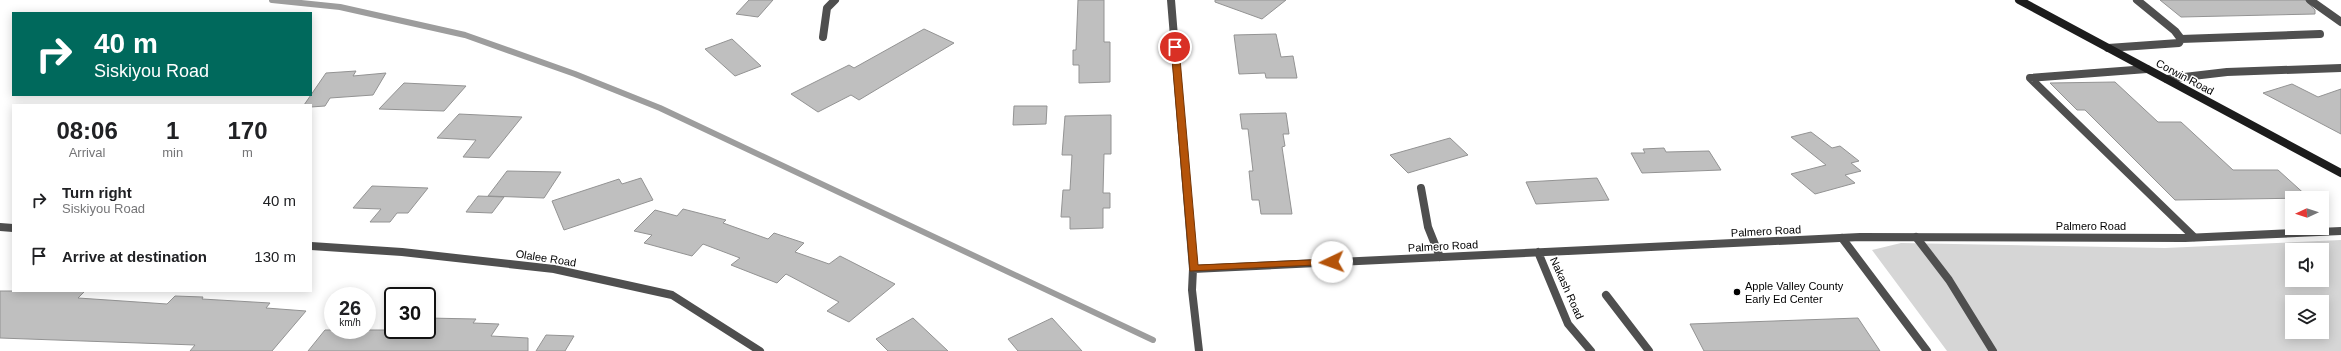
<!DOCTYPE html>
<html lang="en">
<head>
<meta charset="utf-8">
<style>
  :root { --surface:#fff; --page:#f2f2f2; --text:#202124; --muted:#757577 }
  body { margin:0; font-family:Arial,sans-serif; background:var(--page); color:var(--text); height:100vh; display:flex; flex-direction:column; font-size:15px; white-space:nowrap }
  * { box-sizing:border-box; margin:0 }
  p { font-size:13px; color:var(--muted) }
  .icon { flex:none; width:22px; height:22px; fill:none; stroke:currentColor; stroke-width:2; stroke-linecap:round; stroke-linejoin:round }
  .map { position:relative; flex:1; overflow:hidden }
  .details { position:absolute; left:12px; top:104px; width:300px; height:188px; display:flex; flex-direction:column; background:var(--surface); border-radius:0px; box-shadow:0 2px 10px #0003 }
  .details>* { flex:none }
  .guide { position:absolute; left:12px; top:12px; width:300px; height:84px; border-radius:0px; box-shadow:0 2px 10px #0003; background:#00695c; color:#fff; overflow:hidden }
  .needle { width:26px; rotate:267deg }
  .tools { position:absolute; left:2285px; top:191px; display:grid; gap:8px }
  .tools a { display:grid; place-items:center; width:44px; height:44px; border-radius:0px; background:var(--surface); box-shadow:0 2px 10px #0003; font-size:20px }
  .speed { position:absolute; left:324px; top:287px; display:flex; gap:8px; font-size:20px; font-weight:700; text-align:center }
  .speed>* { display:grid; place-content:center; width:52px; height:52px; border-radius:50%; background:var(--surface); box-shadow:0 2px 10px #0003; line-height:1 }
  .speed small { font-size:10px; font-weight:400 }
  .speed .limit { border:2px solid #111; border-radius:6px; background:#fff; color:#111 }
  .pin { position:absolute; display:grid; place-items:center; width:34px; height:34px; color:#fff; margin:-17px; border:2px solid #fff; border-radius:50%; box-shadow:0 1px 4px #0007 }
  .me { position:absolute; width:44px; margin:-22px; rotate:267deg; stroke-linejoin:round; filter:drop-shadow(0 0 3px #0008) }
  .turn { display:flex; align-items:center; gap:14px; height:84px; padding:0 16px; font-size:18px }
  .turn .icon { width:52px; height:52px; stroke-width:2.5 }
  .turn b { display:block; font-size:28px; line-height:34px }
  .eta { display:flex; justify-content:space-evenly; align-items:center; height:68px; text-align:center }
  .eta b { font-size:24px; font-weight:700; line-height:28px }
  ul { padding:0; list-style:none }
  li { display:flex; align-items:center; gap:12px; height:56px; padding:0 16px }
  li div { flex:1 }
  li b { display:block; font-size:15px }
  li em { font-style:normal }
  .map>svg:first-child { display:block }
  .green { fill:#d6d6d6; fill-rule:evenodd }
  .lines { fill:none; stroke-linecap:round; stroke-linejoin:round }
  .stream { stroke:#9d9d9d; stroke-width:6 }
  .building { fill:#bfbfbf; stroke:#939393 }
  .service { stroke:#4f4f4f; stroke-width:8 }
  .minor { stroke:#4f4f4f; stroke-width:8 }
  .secondary { stroke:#1c1c1c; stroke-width:8 }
  .route { fill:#b45309; stroke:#753606 }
  .poi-dot { fill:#000; stroke:#fff; stroke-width:1.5 }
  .labels { text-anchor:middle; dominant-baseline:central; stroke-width:3; stroke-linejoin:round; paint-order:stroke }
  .street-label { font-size:11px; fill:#000; stroke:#fff }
  .poi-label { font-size:11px; fill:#000; stroke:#fff; text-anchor:start }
</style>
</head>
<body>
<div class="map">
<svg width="2341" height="351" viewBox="0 0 2341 351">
  <rect width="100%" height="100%" fill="#fff"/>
  <path class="green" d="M2341,240V351H1947L1872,250L1901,243L2165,248ZM2292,250H2322V280H2292ZM2292,302H2322V332H2292Z"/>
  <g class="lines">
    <path class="stream" d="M272,0L340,7L465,35L575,74L660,108L1153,340"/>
  </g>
  <path class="building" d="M749,0H773L758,17L736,14Z
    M1078,0H1104V42H1110V82L1079,83V65H1073V50H1076Z
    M1215,0H1286L1262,19L1215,2Z
    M2160,0H2305L2315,10V14L2181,17Z
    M924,29L954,43L859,100L851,95L818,112L791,94L849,65L854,68Z
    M1276,34L1281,57L1293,56L1297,78H1266L1265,73L1239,74L1234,35Z
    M732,39L761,66L735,76L705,49Z
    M356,71L353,76L386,73L373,95L330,98L325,106L311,107V105H304L326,73Z
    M2115,82L2158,122H2181L2233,170H2278L2309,198L2175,200L2085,110H2077L2050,83Z
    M404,83L466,86L444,111L379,109Z
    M2292,84L2318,97L2341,89V134L2263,93Z
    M1014,106H1047L1046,124L1013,125Z
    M1286,113L1289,134H1283L1285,146L1282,147L1292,214H1261L1259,200H1252L1249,171H1253L1248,129H1242L1240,114Z
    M459,114L522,117L489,158L463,157L476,140L437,138Z
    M1111,115V154H1104L1103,193H1110V208H1103V228L1070,229V217H1061L1063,190H1070L1072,155H1062L1065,116Z
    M1811,132L1832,148L1840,146L1859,161L1851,163L1861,171L1845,175L1855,183L1815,194L1791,174L1826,165L1791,137Z
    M1450,138L1468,155L1408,173L1390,155Z
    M1664,148L1666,152L1709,151L1721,170L1642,173L1631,153H1645L1643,149Z
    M507,171L561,172L544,198L488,196Z
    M641,178L653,200L564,230L552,201L619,179L622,184Z
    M1597,178L1609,200L1536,204L1526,182Z
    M372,186L428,188L408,213H397L390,222H370L381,209L353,208Z
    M478,196L504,197L492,213L466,212Z
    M683,209L726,220L723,223L768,239L774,233L804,243L795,252L829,264L840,256L895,284L849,322L827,311L839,302L786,274L777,283L731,265L740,258L703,244L692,256L644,243L652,235L634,231L655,210L677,216Z
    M0,291H85L78,298L167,304L175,296L203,297L202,299L270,303L266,308L306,311L272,351H190L195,345L0,338Z
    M427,318L476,319L473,323L499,324L491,336L528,338V351H308L325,330H427Z
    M913,318L948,351H888L876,339Z
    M1052,318L1082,351H1018L1008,339Z
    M1858,318L1880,351H1704L1690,324Z
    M546,335L574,336L565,351H536Z"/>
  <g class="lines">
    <path class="service" d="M2310,0L2341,22
      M2181,39L2320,34
      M2108,48L2179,43L2181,39L2175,31L2137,0
      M2147,69L2030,78L2194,237
      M2167,79L2227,72L2341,68
      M1421,188L1428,227L1440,257
      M1916,237L1949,280L1993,351
      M1842,238L1927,351
      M1606,295L1649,351"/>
    <path class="minor" d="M1171,0L1193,269L1192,290L1199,351
      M823,37L827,8L835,0
      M0,227L13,228
      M311,246L402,252L554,269L672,295L760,351
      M1538,252L1568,324L1591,351
      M1193,269L1860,237L2185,238L2341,231"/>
    <path class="secondary" d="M2019,0L2341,173"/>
  </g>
  <path class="route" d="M1175,45L1179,47L1198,265L1332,259L1337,262L1336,264L1190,271L1171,47Z"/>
  <circle class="poi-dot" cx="1737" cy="292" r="4"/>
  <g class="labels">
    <g class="street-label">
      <text transform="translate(2185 77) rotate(28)">Corwin Road</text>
      <text x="2091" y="226">Palmero Road</text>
      <text transform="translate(1766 231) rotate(-3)">Palmero Road</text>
      <text transform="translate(1443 246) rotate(-3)">Palmero Road</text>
      <text transform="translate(546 258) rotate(9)">Olalee Road</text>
      <text transform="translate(1567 288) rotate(66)">Nakash Road</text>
    </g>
    <g class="poi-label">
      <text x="1745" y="286">Apple Valley County<tspan x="1745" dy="13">Early Ed Center</tspan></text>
    </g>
  </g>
</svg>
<div class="tools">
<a><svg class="needle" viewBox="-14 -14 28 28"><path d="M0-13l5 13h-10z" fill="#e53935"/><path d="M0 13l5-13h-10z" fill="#757577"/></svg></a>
<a><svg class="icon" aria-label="sound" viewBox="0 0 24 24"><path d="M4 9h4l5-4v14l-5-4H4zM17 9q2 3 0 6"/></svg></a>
<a><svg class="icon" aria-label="layers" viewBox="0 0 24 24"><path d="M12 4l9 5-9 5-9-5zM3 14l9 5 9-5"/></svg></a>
</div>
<div class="speed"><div>26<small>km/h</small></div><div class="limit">30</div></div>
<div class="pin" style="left:1175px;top:47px;background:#d93025"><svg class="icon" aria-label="arrive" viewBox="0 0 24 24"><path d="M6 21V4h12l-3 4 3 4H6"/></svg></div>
<svg class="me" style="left:1332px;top:262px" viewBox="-20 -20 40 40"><circle r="19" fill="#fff"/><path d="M0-13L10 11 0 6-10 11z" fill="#b45309"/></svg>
<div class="guide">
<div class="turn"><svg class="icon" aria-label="right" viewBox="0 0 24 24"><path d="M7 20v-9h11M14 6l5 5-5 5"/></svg><div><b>40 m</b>Siskiyou Road</div></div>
</div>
<section class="details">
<div class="eta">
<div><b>08:06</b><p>Arrival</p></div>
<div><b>1</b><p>min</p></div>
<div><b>170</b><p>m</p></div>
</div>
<ul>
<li><svg class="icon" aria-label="right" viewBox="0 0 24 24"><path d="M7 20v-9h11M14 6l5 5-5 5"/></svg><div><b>Turn right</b><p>Siskiyou Road</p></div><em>40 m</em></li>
<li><svg class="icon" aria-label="arrive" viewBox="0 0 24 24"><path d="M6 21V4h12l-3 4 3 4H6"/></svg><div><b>Arrive at destination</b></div><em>130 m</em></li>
</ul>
</section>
</div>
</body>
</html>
